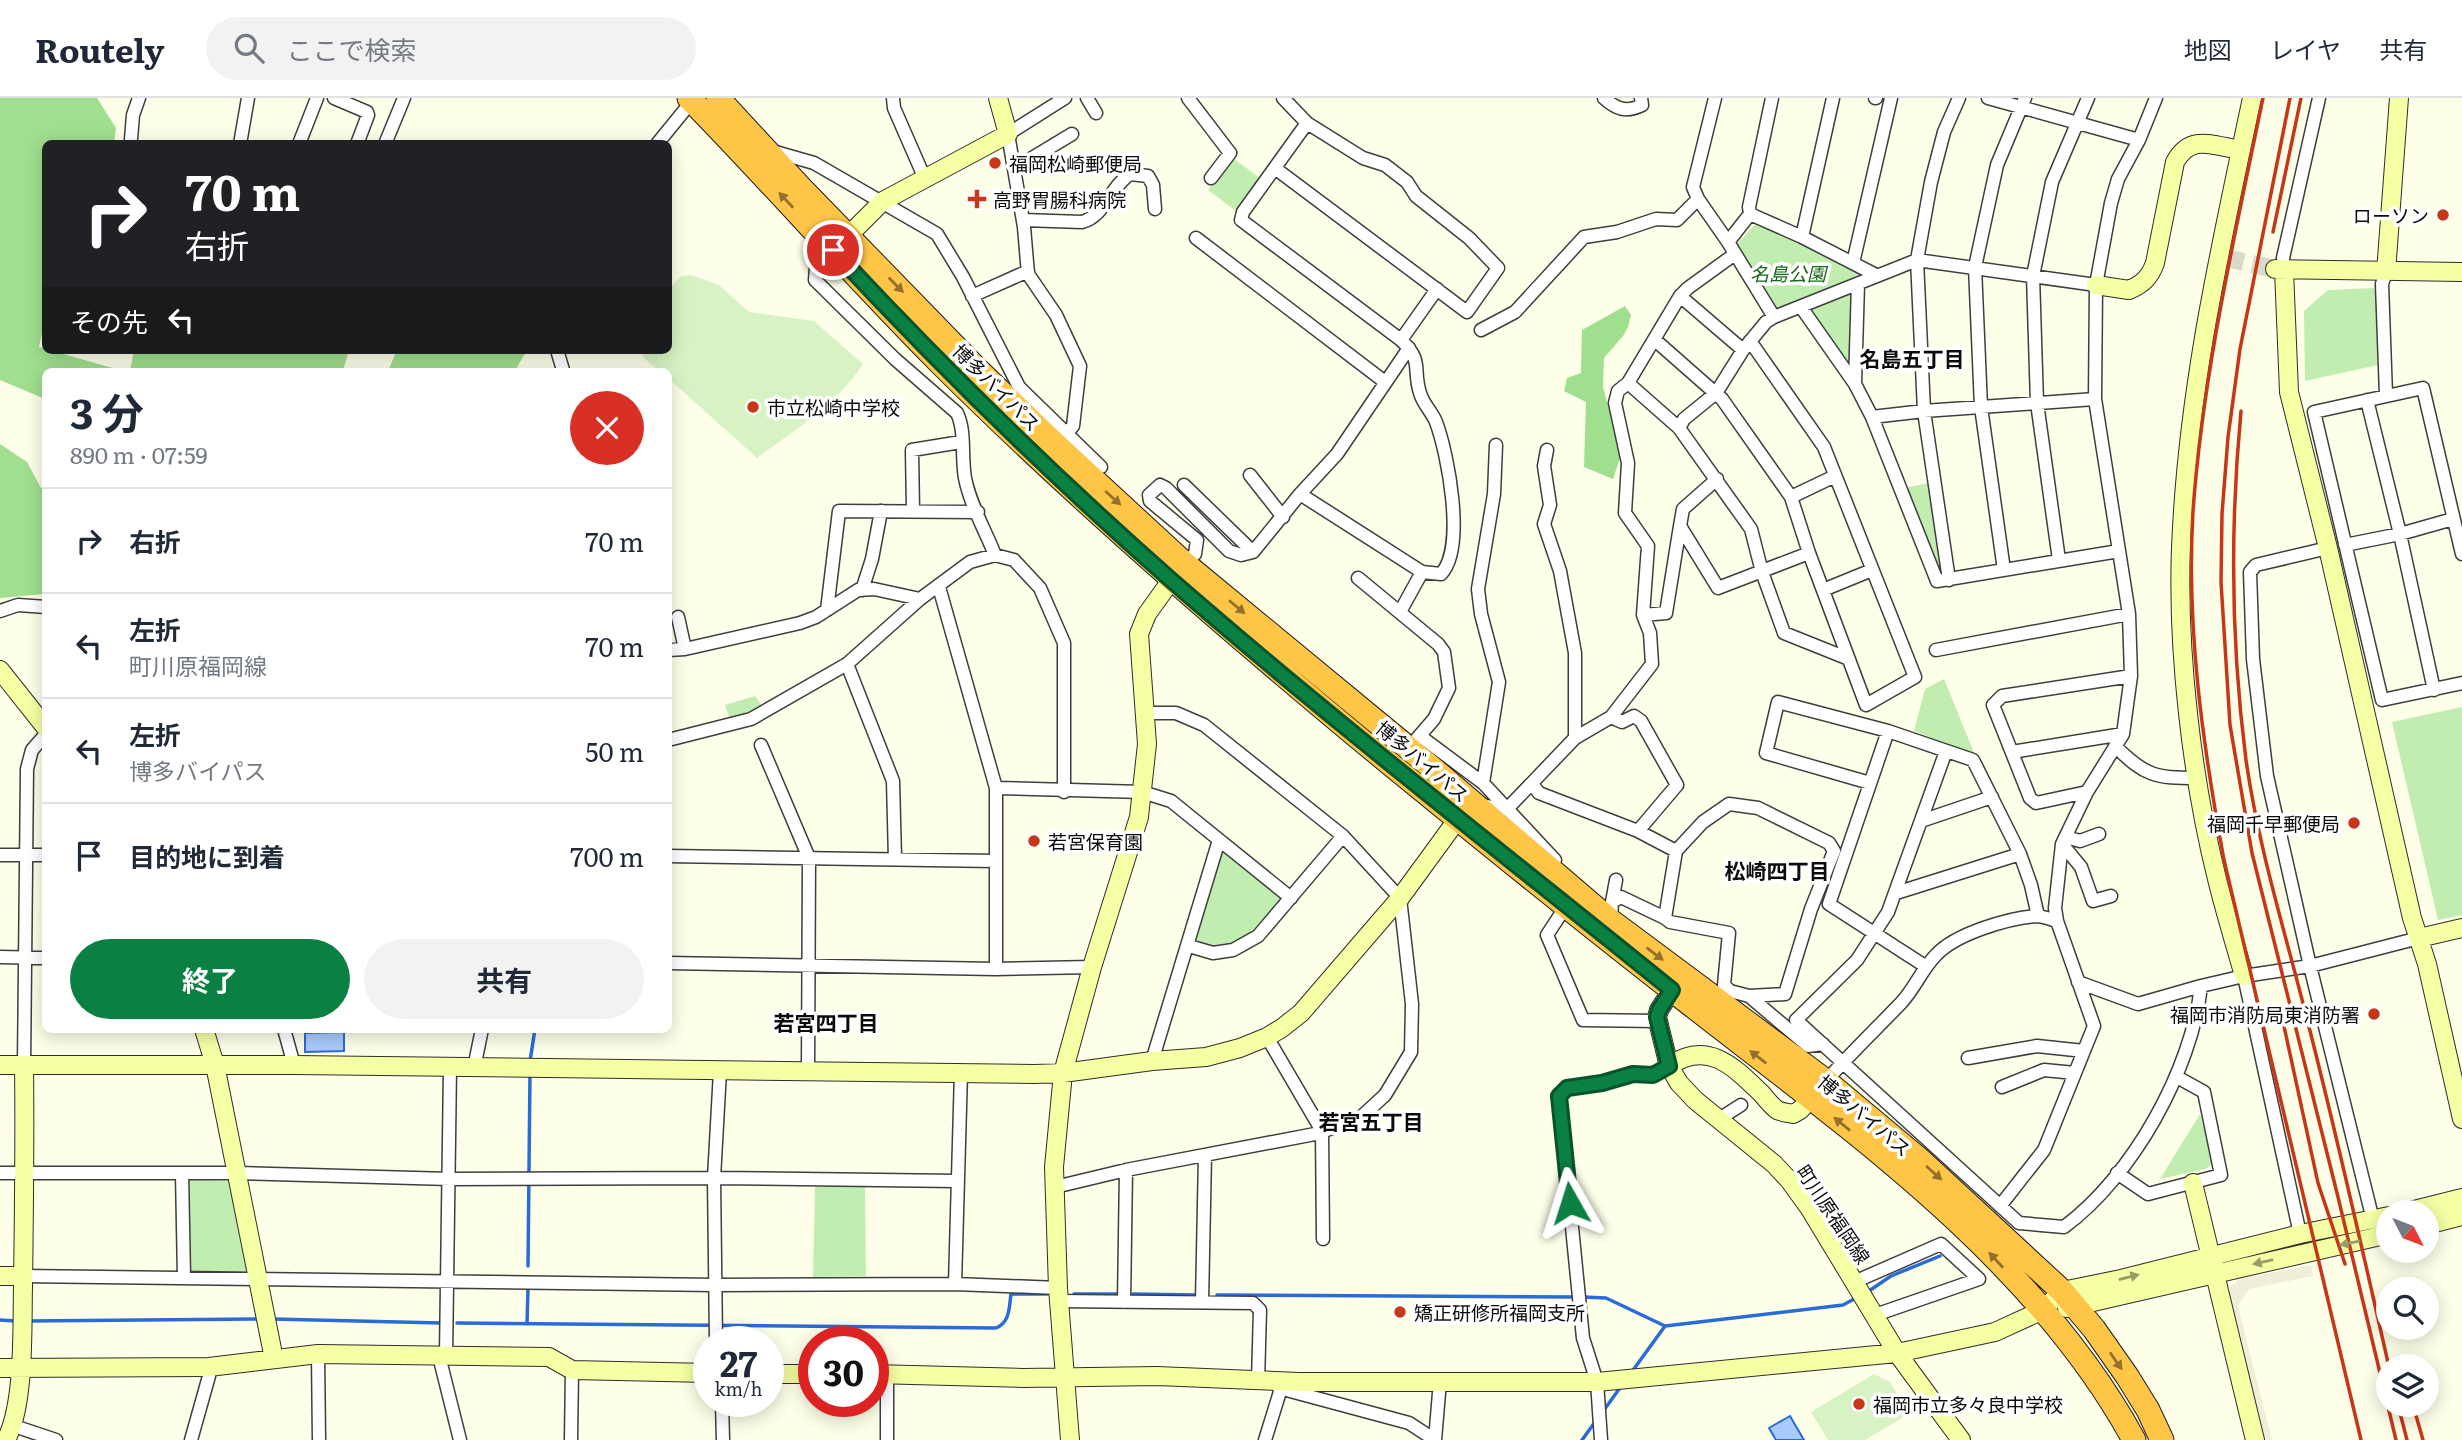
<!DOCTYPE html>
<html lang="ja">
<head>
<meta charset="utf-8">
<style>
  :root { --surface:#fff; --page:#f2f2f3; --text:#1f2937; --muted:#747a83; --line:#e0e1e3; --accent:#0b8043 }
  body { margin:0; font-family:Literata,"Noto Sans JP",serif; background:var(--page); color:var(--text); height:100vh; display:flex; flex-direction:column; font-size:26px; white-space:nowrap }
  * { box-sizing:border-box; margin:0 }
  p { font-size:23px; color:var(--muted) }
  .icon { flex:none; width:38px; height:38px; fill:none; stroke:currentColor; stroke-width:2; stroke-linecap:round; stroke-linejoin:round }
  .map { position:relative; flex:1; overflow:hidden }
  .sheet { position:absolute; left:42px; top:270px; width:630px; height:665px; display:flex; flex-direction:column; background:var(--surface); border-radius:10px; box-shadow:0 4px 18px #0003 }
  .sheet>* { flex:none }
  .banner { position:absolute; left:42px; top:42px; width:630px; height:214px; border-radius:10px; box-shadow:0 4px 18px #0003; background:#202124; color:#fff; overflow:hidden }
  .needle { width:46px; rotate:132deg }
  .fabs { position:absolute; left:2376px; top:1102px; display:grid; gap:14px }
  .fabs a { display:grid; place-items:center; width:63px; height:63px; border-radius:50%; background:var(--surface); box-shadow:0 4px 18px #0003; font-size:35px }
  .speed { position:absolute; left:693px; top:1228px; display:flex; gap:14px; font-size:35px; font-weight:700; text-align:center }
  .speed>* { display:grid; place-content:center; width:91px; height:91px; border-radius:50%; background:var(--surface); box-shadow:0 4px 18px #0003; line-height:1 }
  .speed small { font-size:18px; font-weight:400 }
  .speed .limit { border:10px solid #d22; background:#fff; color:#111 }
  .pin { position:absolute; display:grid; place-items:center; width:60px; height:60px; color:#fff; margin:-30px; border:4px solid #fff; border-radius:50%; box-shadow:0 2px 7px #0007 }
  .me { position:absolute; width:77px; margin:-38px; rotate:354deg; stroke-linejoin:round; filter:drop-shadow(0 0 5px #0008) }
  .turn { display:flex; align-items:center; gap:24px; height:147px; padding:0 28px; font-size:32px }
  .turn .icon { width:91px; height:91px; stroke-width:2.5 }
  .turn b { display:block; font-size:49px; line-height:60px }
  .then { display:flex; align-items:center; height:66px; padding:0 28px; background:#0003; gap:14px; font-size:26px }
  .round { display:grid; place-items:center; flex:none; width:74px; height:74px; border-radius:37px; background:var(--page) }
  .head { display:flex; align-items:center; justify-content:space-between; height:119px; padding:0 28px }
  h1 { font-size:42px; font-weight:700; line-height:52px }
  .action { display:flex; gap:14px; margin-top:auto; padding:14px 28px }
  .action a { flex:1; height:80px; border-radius:42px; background:var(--accent); color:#fff; font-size:28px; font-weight:700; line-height:80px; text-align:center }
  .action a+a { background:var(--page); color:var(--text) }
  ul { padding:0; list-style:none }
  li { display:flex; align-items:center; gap:21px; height:105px; padding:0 28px; border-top:2px solid var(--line) }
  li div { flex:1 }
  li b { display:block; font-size:26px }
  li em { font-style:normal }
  header { display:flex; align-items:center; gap:42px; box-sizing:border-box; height:98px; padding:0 35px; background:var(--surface); border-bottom:2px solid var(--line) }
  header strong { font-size:33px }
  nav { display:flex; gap:38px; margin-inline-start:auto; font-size:24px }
  .search { width:490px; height:63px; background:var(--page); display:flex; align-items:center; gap:18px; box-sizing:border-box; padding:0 24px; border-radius:38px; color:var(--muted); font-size:26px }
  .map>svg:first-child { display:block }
  .green { fill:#c2edb0 }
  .forest { fill:#a0df8e }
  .pitch { fill:#d7f3c3 }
  .plaza { fill:#efeed9 }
  .water { fill:#a9cafc; stroke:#2a6bd9; stroke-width:2 }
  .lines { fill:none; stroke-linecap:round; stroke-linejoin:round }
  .stream { stroke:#2a6bd9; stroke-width:3.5 }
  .secondary-tunnel { stroke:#dadac8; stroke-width:18; stroke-dasharray:18 9; stroke-linecap:butt }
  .street-casing { stroke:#3e3e3e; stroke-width:15 }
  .secondary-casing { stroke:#2d2d2d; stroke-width:20 }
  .highway-casing { stroke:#1c1c1c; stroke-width:25 }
  .street { stroke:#fff; stroke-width:12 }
  .secondary { stroke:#f5ffa4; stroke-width:18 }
  .highway { stroke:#ffc547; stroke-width:23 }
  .rail { stroke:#c63718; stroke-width:3.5 }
  .oneway { fill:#91712c }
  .oneway2 { fill:#979d67 }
  .route-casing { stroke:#07532c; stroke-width:18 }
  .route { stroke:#0b8043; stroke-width:12 }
  .poi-dot { fill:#c63718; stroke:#fff; stroke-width:2.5 }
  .labels { text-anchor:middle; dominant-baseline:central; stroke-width:7; stroke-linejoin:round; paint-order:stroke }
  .poi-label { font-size:19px; fill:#0b0b0b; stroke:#fff; text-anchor:start }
  .park-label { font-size:19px; font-style:italic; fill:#176818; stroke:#fff }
  .street-label { font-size:19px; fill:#0b0b0b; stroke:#fff }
  .neighbourhood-label { font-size:21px; font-weight:bold; fill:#0b0b0b; stroke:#fff }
</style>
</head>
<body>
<header>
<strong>Routely</strong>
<div class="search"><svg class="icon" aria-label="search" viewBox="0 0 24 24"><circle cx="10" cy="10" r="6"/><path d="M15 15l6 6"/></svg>ここで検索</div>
<nav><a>地図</a><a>レイヤ</a><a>共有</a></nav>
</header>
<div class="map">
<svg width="2462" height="1342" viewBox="0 0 2462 1342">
  <rect width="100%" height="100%" fill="#feffe9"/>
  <path class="green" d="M1233,60L1261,81L1236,113L1208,92Z
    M1757,124L1851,168L1861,176L1782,212L1775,211L1736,152L1737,146Z
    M2373,190L2378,193V267L2305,283L2304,213L2328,192Z
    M1850,195L1852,198L1851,275L1809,216L1810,210Z
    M1929,385L1943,471L1937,473L1904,390Z
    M1944,581L1975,657L1914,633L1925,591Z
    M755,598L763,609L747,618L730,621L725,607Z
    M2462,609V817L2438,822L2392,624Z
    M1225,751L1282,799C1263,825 1245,854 1208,848C1201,847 1198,848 1194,842L1220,754Z
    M2200,1016L2212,1061L2210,1068L2205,1071L2160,1081Z
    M188,1082L232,1083L248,1173H187Z
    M865,1087L866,1178L813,1179L815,1089Z"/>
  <path class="forest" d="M0,0H97L116,30L114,45L46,46V217L39,249L123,273H46L45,301L0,282Z
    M1625,208L1631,217L1628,229L1623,238L1604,260L1603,289L1621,357L1613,381L1584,369L1586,304L1564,293L1567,280L1581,275L1582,232Z
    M134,252H349L343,273H130Z
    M397,252H527L515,273H388Z
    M0,346L27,364L41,390H45V496L0,500Z"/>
  <path class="pitch" d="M691,177L719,187L749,214L814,223L863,266C837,306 795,332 757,360L669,281L668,273H659L645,261L640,252H668L669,191L681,178Z
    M1874,1276L1890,1284L1909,1316L1865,1342H1828L1811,1314Z"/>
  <path class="plaza" d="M2311,1167L2313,1178L2249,1191L2238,1208L2272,1342H2264L2229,1195L2231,1188L2240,1181Z"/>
  <path class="water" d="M344,934V953L305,954V935Z
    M1790,1318L1804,1342H1776L1769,1330Z"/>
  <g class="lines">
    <path class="stream" d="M530,963L535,931
      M528,1168L530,975
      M1866,1195L1891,1178L1940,1158
      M1074,1196H1119
      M1133,1196L1197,1197
      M1217,1197L1575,1199
      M1583,1199L1606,1200L1665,1228L1843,1207L1856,1200
      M272,1221L441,1225
      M0,1222L15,1223
      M27,1223L260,1221
      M457,1225L996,1230C1010,1224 1009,1210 1011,1196H1047
      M527,1226L528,1190
      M1631,1275L1665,1228
      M1604,1312L1622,1287
      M1582,1342L1595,1324"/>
    <path class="secondary-tunnel" d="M2226,160L2275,171"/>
    <defs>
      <path id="street" d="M334,0L367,14L368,17L357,46
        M893,0L894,10L925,81
        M1087,0L1096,15
        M1188,0L1230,55L1211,80
        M1604,0C1616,11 1626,15 1642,7L1641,0
        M1715,0L1693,89L1698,101L1728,144L1774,219
        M1875,0H1876
        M1988,0L2139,42
        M1307,25L1243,114L1241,122L1401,242C1424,264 1412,270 1420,295C1423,306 1432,314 1436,324C1448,356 1466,450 1441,476L1422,474
        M131,41L133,17L139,0
        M240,46L248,0
        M299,46L317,0
        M385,46L404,0
        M657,46L692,3
        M772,53L814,65L937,136L963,179L1019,289L1101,369
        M1014,71L1072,36
        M1276,71L1467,214L1498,170L1469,140L1416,98L1407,84L1385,67L1363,60L1307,25L1283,0
        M1750,116L1749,109L1772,0
        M1023,122L1082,124C1105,118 1110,89 1130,76L1148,78L1153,87L1155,111
        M1802,139L1833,0
        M1196,140L1385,284
        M1728,144L1750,116L1802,139L1876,177
        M833,152L816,169L815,182L895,261L957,315C966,334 961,358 965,380C970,406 985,432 995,457
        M1853,165L1891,0
        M2284,172L2283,160L2319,0
        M2386,174L2382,186L2386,297
        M972,198L1028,173
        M1680,198L1743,252
        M1801,209L1855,286L1872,319L1937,483L2119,453
        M1481,232L1515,214L1584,139L1617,134L1656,121L1677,122L1698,101
        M1401,242L1437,191
        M1655,242L1722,301L1791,399L1809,455L1866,607L1915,579L1824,349L1750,243
        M557,252L563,272
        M1628,285L1679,330L1751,431L1762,474L1784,535L1849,561
        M1855,286L1858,186
        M2367,302L2400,436L2434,592
        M1872,319L1924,313L2095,301
        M1679,330L1684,321L1716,295L1743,252L1766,224L1774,219L1917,162L2096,187
        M1063,339L1073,328L1080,268L1056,217L1028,176L1024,129L1008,36L1065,0
        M1547,352L1544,368L1550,407L1544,426L1560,473L1575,555V640
        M1250,377L1283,419
        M1717,381L1683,411L1680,428L1718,490L1809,455
        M1184,387L1253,454
        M1300,396L1422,474L1400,514
        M1791,399L1835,378
        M913,413L912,352L961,344
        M2345,447L2400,436L2453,421
        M2328,450L2256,467L2250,474L2253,561L2267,678L2310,868L2373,1122
        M2462,456L2423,290L2314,314L2382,602L2462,585
        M2059,462L2037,305L2033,178L2052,84L2088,0
        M1184,465L1195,456L1197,442L1150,403L1149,397L1160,387L1166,390L1229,453L1241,457L1253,454L1300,396L1337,356L1409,250
        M2004,472L1981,309L1975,169L1997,67L2025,0
        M1358,480L1438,546L1444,554L1449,590L1434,621L1409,650
        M1949,482L1924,313L1917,162L1931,84L1944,34L1959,0
        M939,489L996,690V871
        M862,492L872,461L881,413
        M1823,492L1872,472
        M827,512L839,413L978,414
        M0,513L18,507L46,509
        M1643,517L1666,515L1680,428
        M678,519L685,551
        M668,552L685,551L800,525L816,519L858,492L874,491L920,501
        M1936,552L2129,516
        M847,566L893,683L895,761
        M1611,619L1622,624L1634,618L1641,623L1677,687L1638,733
        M1888,633L1829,806L1925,868
        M1420,638L1483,685L1555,762
        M668,642L751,621L847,566L920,501L970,464L995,457L1014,462L1040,490L1064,545V694
        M761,647L809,760L808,974
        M2115,648C2145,678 2155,680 2197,680
        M1946,653L1888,814L1857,862L1796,922L2019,1125L2064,1129C2132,1079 2192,972 2201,888
        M2012,654L2123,636
        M1483,685L1499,584L1481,516L1478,491L1494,396L1496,347
        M1870,685L1766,655L1778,604L1888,633L1973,662L2020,756L2031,787L2038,818
        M1532,686L1539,695L1638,733L1676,753
        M996,690L1142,694L1171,703L1291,800
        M2087,694L2036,705L2030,700L1993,607L2002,598L2131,578
        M1483,707L1506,712L1575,640L1611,619L1652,566L1650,535L1643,517L1648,448L1625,415L1628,365L1615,305L1618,293L1628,285L1680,198L1688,190L1735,156
        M1921,723L1992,699
        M2066,739L2080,743L2099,736
        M2062,746L2081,769L2093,803L2111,798
        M0,757H46
        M668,758L996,763
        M1896,795L2020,756
        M1612,804L1616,782
        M1566,808L1547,837L1583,922L1658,923
        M1611,823L1612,804L1621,799L1665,820
        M1189,848L1213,855L1233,852L1258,838L1343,738
        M0,859L46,860
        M668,865L996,871L1092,869
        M2244,878L2300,1136
        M2078,884L2138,906L2201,888L2244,878L2310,868L2419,840
        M1749,898L1785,896L1811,811L1834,753L1829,745L1758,710L1729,706L1703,724L1676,753L1665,820L1670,824L1729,835L1724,887L1730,893L1749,898L1808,948L1823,946
        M284,931L294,967
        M1267,939L1322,1033L1323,1141
        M1968,960L2037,948L2084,953
        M1152,963L1219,742
        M24,967L27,671L32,652L46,636
        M474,970L482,931
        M1826,983C1850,956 1876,931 1901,905C1915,890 1922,871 1936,857C1955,836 2008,820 2036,818C2042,818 2050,821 2057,823
        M2002,989L2044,972L2075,975
        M1719,1021L1741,1007
        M0,1075H238L450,1081L714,1080L957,1083
        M182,1075L184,1180
        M2117,1075L2148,1096L2221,1077L2204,994L2177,979
        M1055,1089L1126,1072L1315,1036L1359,1021L1385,997L1411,954L1412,906L1400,800L1343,738L1204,627L1176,615H1146
        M2000,1108L2044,1052L2094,928L2057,823L2055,810L2062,746L2087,694L2123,636L2131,578L2129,516L2095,301L2096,187L2111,105L2118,81L2139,42L2156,0
        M23,1178L715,1187L955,1186L1058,1190
        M1854,1184L1941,1146L1979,1181L1875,1217
        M955,1186L961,974
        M1059,1203L1253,1205L1260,1212L1258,1283
        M1124,1204L1126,1072
        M1202,1204L1205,1057
        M716,1244L714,1080L720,973
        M318,1256L319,1342
        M439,1258L460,1342
        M446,1258L450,970
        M1279,1290L1409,1325L1435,1342
        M722,1304L723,1342
        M14,1328L56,1342
        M191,1342L209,1278V1269
        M571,1342L572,1272
        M887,1342V1276
        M1265,1342L1283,1284
        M1435,1342L1440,1283
        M1601,1342L1597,1284L1583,1240L1559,998L1567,990L1602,985L1633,976L1653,977L1669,968"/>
      <path id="secondary" d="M841,145L883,103L1008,36L998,0
        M2275,171L2462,174
        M2284,172L2289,294L2328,450L2412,820L2427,866L2462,1021
        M2386,174L2399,0
        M2096,187L2129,192C2143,186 2150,179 2155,165L2175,64C2191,35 2213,48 2241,52
        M0,572L46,630
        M2419,840L2462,830
        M2244,878C2235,846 2225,814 2217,781C2192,681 2177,553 2181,450C2187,295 2220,151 2252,0
        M1672,892L1659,912L1657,919L1669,968L1679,985L1695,1002L1774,1066L1789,1082L1810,1111L1897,1255L1961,1342
        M204,931L215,967L274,1261
        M0,967H294L1035,976L1063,975L1152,963L1206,959L1240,950L1267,939L1282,930L1301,915L1400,800L1465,711
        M1669,968C1708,941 1734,969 1762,996C1766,1001 1772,1008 1777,1012C1781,1014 1788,1015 1793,1016L1800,1012L1818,993
        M2193,1085L2255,1342
        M2402,1115L2462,1100
        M2427,1127L2462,1118
        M0,1178H23
        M2067,1210L2389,1136
        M0,1270L209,1269L318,1256L549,1259L572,1272L709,1275
        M768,1276H814
        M873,1276L1023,1280L1157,1278L1299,1284H1597L1897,1255L1995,1234L2043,1212L2062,1193L2121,1181L2300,1136L2389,1118
        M6,1342C25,1306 22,1230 23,1188C24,1114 25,1041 24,967
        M1070,1342L1058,1190L1054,1069L1063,975L1092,869L1139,719L1147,646L1139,536L1147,516L1180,470"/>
      <path id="highway" d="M689,0C775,88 855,180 942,267C1079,403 1224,528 1372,651C1477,737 1583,823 1690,906C1850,1031 2035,1160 2134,1342
        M718,0L801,90L977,271L1055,346L1184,465L1424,663L1611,823L1826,983L1918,1060L2062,1193L2094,1231L2127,1278L2148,1312L2162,1342"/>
    </defs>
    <use href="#street" class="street-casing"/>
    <use href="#secondary" class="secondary-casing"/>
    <use href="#highway" class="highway-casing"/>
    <use href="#street" class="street"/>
    <use href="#secondary" class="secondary"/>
    <use href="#highway" class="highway"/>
    <path class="rail" d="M2263,0C2235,137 2203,274 2193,413C2186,530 2203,648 2224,762L2361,1342
      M2290,0L2240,251L2228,339L2222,416L2221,484L2230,627L2252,755L2338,1099L2396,1342
      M2273,134L2301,0
      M2241,313C2230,429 2231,546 2246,662C2259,753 2287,840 2309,929C2338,1042 2363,1155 2389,1269
      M2282,919L2318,1085L2345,1166
      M2398,1307L2407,1342
      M2413,1307L2423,1342"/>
  </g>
  <defs><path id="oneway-solid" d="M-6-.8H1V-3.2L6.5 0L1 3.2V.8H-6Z" transform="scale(1.75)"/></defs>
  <g class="oneway">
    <use href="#oneway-solid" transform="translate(786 102) rotate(-133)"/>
    <use href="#oneway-solid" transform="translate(896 187) rotate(45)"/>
    <use href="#oneway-solid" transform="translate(1113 400) rotate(42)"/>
    <use href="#oneway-solid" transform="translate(1237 509) rotate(40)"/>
    <use href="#oneway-solid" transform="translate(1655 856) rotate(37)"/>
    <use href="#oneway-solid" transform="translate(1758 959) rotate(-142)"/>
    <use href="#oneway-solid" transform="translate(1842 1026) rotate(-141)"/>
    <use href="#oneway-solid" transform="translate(1934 1075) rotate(42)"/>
    <use href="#oneway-solid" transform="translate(1996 1162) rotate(-133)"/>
    <use href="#oneway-solid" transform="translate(2116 1263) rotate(55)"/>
  </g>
  <g class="oneway2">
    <use href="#oneway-solid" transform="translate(2350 1145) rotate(168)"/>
    <use href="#oneway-solid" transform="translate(2263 1164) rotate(167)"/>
    <use href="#oneway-solid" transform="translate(2129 1179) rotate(-14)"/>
  </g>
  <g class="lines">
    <defs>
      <path id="route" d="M833,152C940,267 1053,378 1171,482C1334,624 1504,756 1672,892L1659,912L1657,919L1669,968L1653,977L1633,976L1602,985L1567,990L1559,998L1570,1105"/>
    </defs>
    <use href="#route" class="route-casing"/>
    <use href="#route" class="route"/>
  </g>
  <g class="poi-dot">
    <circle cx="995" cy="65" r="7"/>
    <path d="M973.5 90.5h7v7h7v7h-7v7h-7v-7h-7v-7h7z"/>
    <circle cx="2443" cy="117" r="7"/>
    <circle cx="753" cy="309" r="7"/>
    <circle cx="2354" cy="725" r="7"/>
    <circle cx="1034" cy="743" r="7"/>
    <circle cx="2374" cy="916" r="7"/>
    <circle cx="1400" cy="1214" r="7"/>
    <circle cx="1859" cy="1306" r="7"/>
  </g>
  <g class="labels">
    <g class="poi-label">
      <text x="1009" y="65">福岡松崎郵便局</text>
      <text x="993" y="101">高野胃腸科病院</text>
      <text x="2429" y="117" text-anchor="end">ローソン</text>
      <text x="767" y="309">市立松崎中学校</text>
      <text x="2340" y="725" text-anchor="end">福岡千早郵便局</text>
      <text x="1048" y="743">若宮保育園</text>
      <text x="2360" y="916" text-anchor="end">福岡市消防局東消防署</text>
      <text x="1414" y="1214">矯正研修所福岡支所</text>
      <text x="1873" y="1306">福岡市立多々良中学校</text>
    </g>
    <g class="park-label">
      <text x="1788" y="175">名島公園</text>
    </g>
    <g class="street-label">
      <text transform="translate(997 289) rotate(45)">博多バイパス</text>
      <text transform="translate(1423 663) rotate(40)">博多バイパス</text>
      <text transform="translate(1865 1017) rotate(40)">博多バイパス</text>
      <text transform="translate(1834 1116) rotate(56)">町川原福岡線</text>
    </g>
    <g class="neighbourhood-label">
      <text x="1912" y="259">名島五丁目</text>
      <text x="1777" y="771">松崎四丁目</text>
      <text x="826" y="923">若宮四丁目</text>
      <text x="1371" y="1022">若宮五丁目</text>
    </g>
  </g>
</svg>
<div class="fabs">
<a><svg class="needle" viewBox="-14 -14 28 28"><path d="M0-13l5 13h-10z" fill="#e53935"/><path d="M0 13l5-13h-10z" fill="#747a83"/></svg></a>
<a><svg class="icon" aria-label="search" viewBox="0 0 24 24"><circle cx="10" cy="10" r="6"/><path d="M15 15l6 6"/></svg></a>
<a><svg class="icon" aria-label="layers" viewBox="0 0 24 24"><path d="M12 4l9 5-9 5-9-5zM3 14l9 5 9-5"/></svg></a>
</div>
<div class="speed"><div>27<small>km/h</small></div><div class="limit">30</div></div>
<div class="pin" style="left:833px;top:152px;background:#d93025"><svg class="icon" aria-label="arrive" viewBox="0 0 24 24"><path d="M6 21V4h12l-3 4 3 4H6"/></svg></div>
<svg class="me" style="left:1570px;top:1105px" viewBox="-20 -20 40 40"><path d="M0-17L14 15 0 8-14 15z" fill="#0b8043" stroke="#fff" stroke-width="4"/></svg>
<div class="banner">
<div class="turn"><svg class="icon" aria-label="right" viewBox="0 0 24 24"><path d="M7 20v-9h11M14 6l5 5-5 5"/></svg><div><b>70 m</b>右折</div></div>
<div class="then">その先<svg class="icon" aria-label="left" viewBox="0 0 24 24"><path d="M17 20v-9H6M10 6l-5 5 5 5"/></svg></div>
</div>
<section class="sheet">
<div class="head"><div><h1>3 分</h1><p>890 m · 07:59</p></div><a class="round" style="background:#d93025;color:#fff"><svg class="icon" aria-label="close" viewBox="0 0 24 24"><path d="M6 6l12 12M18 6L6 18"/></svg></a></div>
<ul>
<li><svg class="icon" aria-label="right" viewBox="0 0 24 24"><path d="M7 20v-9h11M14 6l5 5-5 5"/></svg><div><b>右折</b></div><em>70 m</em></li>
<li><svg class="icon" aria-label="left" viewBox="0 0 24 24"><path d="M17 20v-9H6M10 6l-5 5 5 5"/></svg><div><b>左折</b><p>町川原福岡線</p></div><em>70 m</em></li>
<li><svg class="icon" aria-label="left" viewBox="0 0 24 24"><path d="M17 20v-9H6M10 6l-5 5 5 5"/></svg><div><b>左折</b><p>博多バイパス</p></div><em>50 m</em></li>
<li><svg class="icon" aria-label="arrive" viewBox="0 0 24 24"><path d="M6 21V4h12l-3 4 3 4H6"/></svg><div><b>目的地に到着</b></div><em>700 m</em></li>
</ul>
<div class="action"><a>終了</a><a>共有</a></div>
</section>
</div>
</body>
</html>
